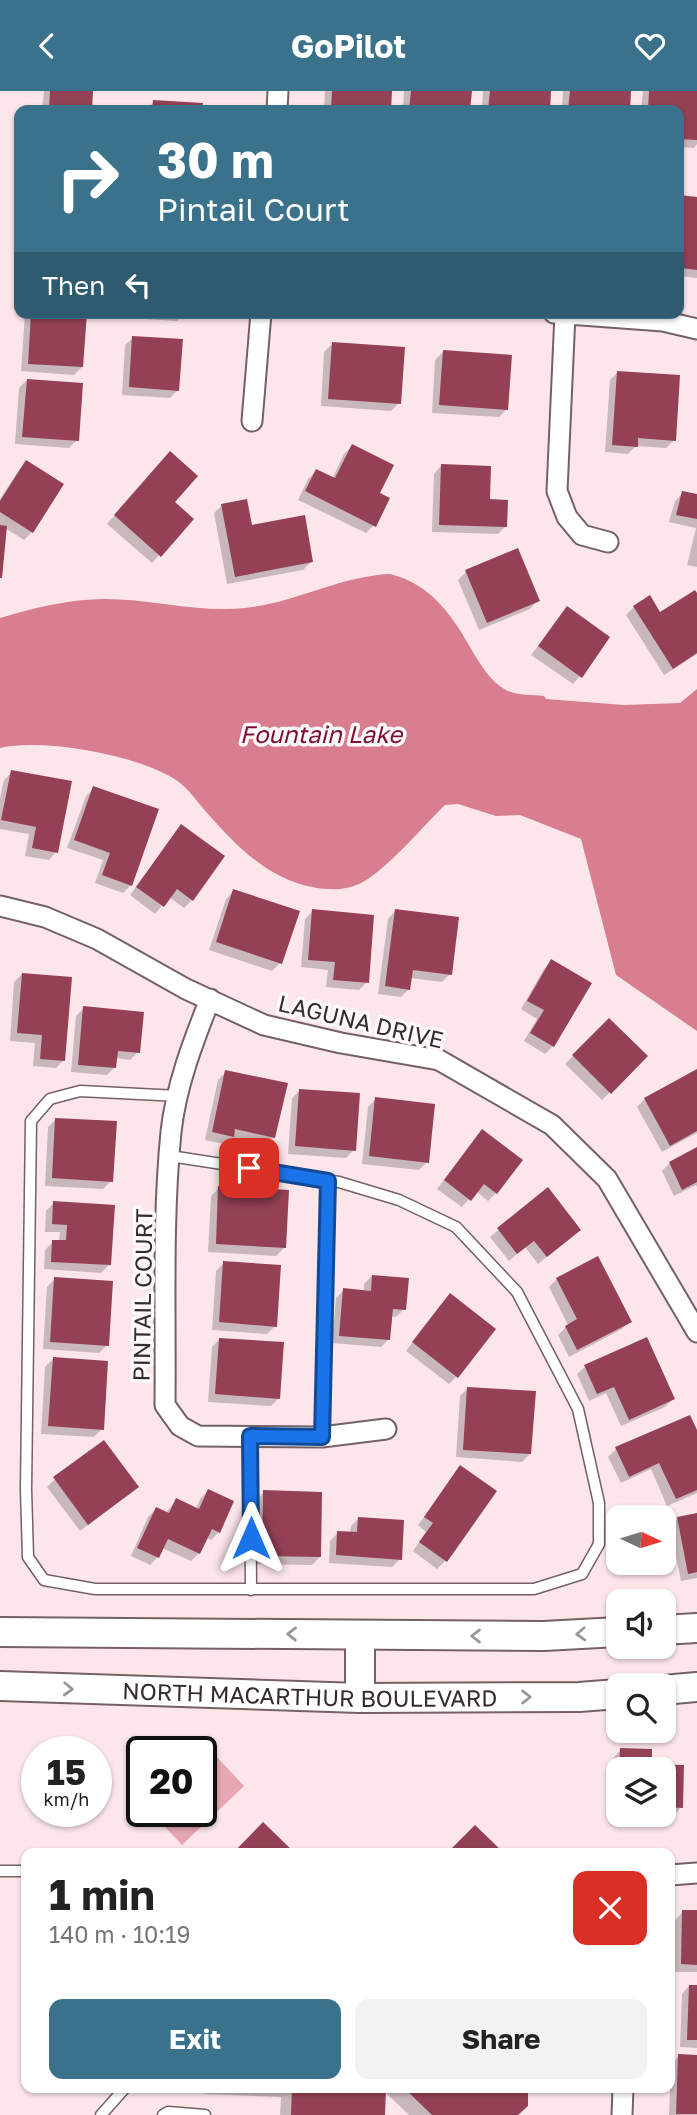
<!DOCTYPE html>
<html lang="en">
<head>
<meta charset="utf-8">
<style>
  :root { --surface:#fff; --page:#f2f2f2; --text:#222; --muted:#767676; --accent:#3a728c }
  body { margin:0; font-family:"Golos Text",sans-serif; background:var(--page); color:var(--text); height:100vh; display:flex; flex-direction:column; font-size:26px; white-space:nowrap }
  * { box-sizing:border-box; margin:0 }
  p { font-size:23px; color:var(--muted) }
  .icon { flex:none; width:38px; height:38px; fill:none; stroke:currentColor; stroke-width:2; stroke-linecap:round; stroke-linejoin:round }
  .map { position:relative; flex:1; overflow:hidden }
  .drawer { position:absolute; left:21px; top:1757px; width:654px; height:245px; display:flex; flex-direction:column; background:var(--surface); border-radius:14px; box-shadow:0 2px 5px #0004 }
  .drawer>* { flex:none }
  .guide { position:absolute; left:14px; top:14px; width:670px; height:214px; border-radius:14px; box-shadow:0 2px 5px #0004; background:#3a728c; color:#fff; overflow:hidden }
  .needle { width:46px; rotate:94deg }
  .buttons { position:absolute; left:606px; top:1414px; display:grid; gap:14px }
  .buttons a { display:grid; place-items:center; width:70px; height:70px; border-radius:14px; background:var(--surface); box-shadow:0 2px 5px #0004; font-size:35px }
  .speed { position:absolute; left:21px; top:1645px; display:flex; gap:14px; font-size:35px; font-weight:700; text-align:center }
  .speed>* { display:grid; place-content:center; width:91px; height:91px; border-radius:50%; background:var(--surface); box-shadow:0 2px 5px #0004; line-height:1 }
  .speed small { font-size:18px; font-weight:400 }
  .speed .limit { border:4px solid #111; border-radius:10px; background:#fff; color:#111 }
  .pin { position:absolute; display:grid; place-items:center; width:60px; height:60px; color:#fff; margin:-30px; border-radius:14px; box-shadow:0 4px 10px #0006 }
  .me { position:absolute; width:77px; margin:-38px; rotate:0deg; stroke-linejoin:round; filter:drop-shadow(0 0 5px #0008) }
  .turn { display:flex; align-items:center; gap:24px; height:147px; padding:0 28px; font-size:32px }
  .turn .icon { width:91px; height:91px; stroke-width:2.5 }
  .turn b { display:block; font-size:49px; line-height:60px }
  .then { display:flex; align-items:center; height:66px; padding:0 28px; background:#0003; gap:14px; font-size:26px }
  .round { display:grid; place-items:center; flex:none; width:74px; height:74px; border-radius:14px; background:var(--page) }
  .headline { display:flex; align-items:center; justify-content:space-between; height:119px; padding:0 28px }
  h1 { font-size:42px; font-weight:700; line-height:52px }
  .action { display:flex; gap:14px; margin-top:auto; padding:14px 28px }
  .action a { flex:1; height:80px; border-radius:14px; background:var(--accent); color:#fff; font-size:28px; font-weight:700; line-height:80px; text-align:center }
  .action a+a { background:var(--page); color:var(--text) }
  header { display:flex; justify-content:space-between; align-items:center; height:91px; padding:0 28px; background:var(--accent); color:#fff; font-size:32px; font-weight:700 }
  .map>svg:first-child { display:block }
  .green { fill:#e6a7b3 }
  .water { fill:#d97e91 }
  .shadow { fill:#0003 }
  .building { fill:#944155 }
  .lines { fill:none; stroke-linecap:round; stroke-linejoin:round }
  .lane-casing { stroke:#736164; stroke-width:13 }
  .street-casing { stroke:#736164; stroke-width:23 }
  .secondary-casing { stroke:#736164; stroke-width:32 }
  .lane { stroke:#fff; stroke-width:10 }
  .street { stroke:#fff; stroke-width:19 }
  .secondary { stroke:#fff; stroke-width:28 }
  .oneway { stroke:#9a9696 }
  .route-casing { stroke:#114b97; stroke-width:18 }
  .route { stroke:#1a73e8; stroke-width:12 }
  .labels { text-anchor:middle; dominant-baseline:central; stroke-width:7; stroke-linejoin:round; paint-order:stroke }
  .street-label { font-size:23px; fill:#342c2d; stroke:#fdf9f9 }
  .water-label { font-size:24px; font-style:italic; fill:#7d0f37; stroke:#fdf9f9 }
</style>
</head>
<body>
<header><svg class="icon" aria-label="back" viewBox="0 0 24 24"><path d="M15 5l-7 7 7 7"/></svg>GoPilot<svg class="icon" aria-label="heart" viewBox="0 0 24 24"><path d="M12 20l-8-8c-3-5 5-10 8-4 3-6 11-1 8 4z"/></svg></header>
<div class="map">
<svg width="697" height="2024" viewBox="0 0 697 2024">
  <rect width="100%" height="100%" fill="#fce6ea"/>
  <path class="green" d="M204,1652L244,1695L182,1754L150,1720H201V1661H195Z"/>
  <path class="water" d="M390,483C432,493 454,527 474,563C483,577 491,591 506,599C518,605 531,603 544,605L546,608L624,614L680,612L697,598V940L616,884L581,748L520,724L496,725L458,713L445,714C424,734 384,782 359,793C343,800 328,799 312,796C269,788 236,755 209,724C198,712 189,698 176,689C138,664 44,647 0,657V527C34,517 69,508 105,508C152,508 198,522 245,517C295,512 340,485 390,483Z"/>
  <path class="shadow" d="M44,0H92L90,19H42Z
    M325,0H390L389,19H324Z
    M404,0H470L468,19H403Z
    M483,0H550L548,19H482Z
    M563,0H629L628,19H562Z
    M643,0H697V53L694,57L679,56V19H641Z
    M154,11L201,14L200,19H146Z
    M679,106L697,108V187L679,185Z
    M86,222L82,276L74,284L21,280L25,222Z
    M130,222H184L177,230L129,227Z
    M133,247L178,299L170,307L122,304L125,254Z
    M332,253L399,312L391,320L321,315L324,261Z
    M443,261L507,318L499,326L432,322L435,269Z
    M618,281L674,349L666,357L636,355L628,363L605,361L610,289Z
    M27,289L77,349L69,357L15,353L19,297Z
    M352,355L374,434L366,442L298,409L308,388L316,380L332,388L344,363Z
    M163,370L173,411L192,428L152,472L107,433Z
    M27,371L62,394L32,441L24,449L5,437L0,488V436H4L0,434V408L19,379Z
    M441,375L488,410L506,435L498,443L432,441L434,383Z
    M683,402L697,405V476L687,474L696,437L669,431L675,410Z
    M222,414L250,436L311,471L303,479L227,493L214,422Z
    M466,481L537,510L530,518L479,539L458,489Z
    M697,505V563L664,584L626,524L634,516L660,523Z
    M567,517L580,585L573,593L531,564Z
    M12,681L56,761L49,769L25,765L29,743L0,738V707L4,689Z
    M94,697L131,794L123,802L95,792L103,769L67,757L86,705Z
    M181,735L192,809L184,817L169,806L155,823L130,804Z
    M234,800L280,872L272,880L209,859L226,808Z
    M313,820L367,891L359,899L326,896L328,879L301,876L305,828Z
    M395,820L450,883L442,891L410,887L409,898L401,906L378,903L388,828Z
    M551,871L553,955L545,963L524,950L537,928L521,918L544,878Z
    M22,883L64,969L56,977L33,975L35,952L10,950L14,891Z
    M84,917L138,961L130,969L116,967L115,976L107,984L71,981L76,925Z
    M609,929L646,965L602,1009L565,973Z
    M697,980V1042L662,1061L637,1016L645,1008Z
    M226,981L274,1046L266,1054L231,1047L224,1053L205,1049L218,989Z
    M300,999L354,1059L346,1067L288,1063L292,1007Z
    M376,1008L427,1071L419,1079L362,1073L368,1016Z
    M56,1028L111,1090L103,1098L45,1095L48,1036Z
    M475,1048L496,1102L488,1110L476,1100L462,1116L437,1098Z
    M697,1058V1096L696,1094L674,1105L662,1080L670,1072Z
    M219,1097L284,1157L276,1165L208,1161L211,1105Z
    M547,1099L571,1146L538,1173L525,1156L509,1170L490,1146Z
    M54,1112L109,1174L101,1182L44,1178L45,1159L53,1151H59L60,1141H45L46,1120Z
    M224,1172L275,1235L267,1243L212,1239L216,1180Z
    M372,1185L404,1218L396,1226L391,1225L389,1248L381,1256L332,1252L336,1207L344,1199L364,1201V1193Z
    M55,1188L107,1254L99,1262L43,1258L47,1196Z
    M557,1188L630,1230L622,1238L569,1266L558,1244L568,1234L549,1196Z
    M442,1212L457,1285L449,1293L406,1260Z
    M220,1248L279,1307L271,1315L208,1311L212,1256Z
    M53,1268L102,1338L94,1346L41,1343L45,1276Z
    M585,1276L673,1308L665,1316L621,1335L606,1302L589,1310L577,1283Z
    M468,1297L530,1363L522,1371L456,1366L460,1305Z
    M697,1344V1402L667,1415L651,1378L621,1392L608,1366L616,1358Z
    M461,1376L445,1470L437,1478L413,1460L426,1441L418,1434Z
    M55,1388L137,1396L80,1440L47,1396Z
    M208,1400L219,1441L211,1449L206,1446L199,1462L191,1470L162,1457L158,1466L150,1474L131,1465L148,1426L156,1418L166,1422L176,1409L196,1418L200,1408Z
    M264,1401L320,1466L312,1474L254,1473L256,1409Z
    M697,1423V1487L681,1490L670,1435L678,1427Z
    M359,1427L400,1468L392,1476L329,1472L330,1450L338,1442H350L351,1435Z
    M621,1659L650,1674L682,1675L681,1716L674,1724H658H663V1678H618V1695H612L613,1667Z
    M683,1821H697V1881H674L675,1829Z
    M689,1895L697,1896V1957L680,1956L682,1903Z
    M679,1965L697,1966V2024H669L671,1973Z
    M204,1997H523L526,2000L516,2024H409L384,2000V2024H280L281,2006L204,2003Z"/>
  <path class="building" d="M50,0H93L92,19H49Z
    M332,0H392L391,19H331Z
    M411,0H472L470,19H409Z
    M490,0H551L550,19H488Z
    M570,0H631L630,19H568Z
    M649,0H697V49L679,48V19H648Z
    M153,9L203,12L202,19H152Z
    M679,104L697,106V179L681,177L683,155H679Z
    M31,222H87L83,276L28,273Z
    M132,245L183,248L179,300L129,296Z
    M332,251L405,256L401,313L328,308Z
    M443,259L512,264L508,319L439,314Z
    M617,280L680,284L676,350L638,347V356L612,354Z
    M27,288L83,292L79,350L22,346Z
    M352,353L394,374L380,402L390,407L376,436L305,400L316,378L335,387Z
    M170,360L198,385L175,411L194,428L161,466L114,424Z
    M26,369L64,393L33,442L0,421V410Z
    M441,373L491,375L490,408L508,409L507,436L439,434Z
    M682,400L697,403V428L676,424Z
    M247,408L252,434L305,424L313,471L235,486L221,413Z
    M0,434L7,435L2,487H0Z
    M518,457L540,510L487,532L465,479Z
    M695,499L697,502V562L673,578L633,515L650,504L660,521Z
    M567,515L610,546L582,587L538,555Z
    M11,679L72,690L58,762L32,757L36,736L1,729Z
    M93,695L159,718L132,795L102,784L110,762L74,749Z
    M181,733L225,765L193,810L177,798L164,816L136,796Z
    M233,798L300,820L282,873L216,851Z
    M312,818L374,824L369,892L333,889L335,871L308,869Z
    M395,818L459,826L452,884L413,879L410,899L385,895Z
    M551,868L592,892L554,956L530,942L544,919L527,910Z
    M22,882L72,886L65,970L40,968L42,944L17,942Z
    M83,915L144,921L140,962L118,960L116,977L78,974Z
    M609,927L648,965L611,1003L572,964Z
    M697,978V1040L670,1055L644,1007Z
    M225,979L288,992L275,1047L235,1038L234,1046L212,1041Z
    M299,998L360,1002L356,1060L295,1055Z
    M375,1006L435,1013L429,1072L369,1065Z
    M55,1027L117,1030L113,1091L52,1087Z
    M482,1038L523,1069L497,1103L484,1093L471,1110L444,1089Z
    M697,1056V1091L682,1099L669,1071Z
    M218,1095L289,1099L286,1157L216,1153Z
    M548,1096L581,1139L547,1166L534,1150L517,1163L497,1137Z
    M53,1110L115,1114L111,1174L51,1171L52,1149H66L67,1134L52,1133Z
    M598,1165L632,1231L577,1259L565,1235L577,1228L556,1187Z
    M223,1170L281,1174L277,1236L219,1231Z
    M372,1184L409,1187L406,1219L393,1218L390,1249L339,1245L343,1197L371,1200Z
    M54,1186L113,1190L109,1255L50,1251Z
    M450,1202L496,1238L458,1287L412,1251Z
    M647,1246L675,1308L629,1329L614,1296L597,1303L584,1274Z
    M219,1247L284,1251L280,1308L215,1303Z
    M53,1266L108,1270L104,1339L48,1335Z
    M467,1296L536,1300L531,1363L463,1359Z
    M690,1324L697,1339V1399L676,1408L659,1372L629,1386L615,1356Z
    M104,1349L139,1396L88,1434L53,1386Z
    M460,1374L497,1400L447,1471L419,1451L433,1432L424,1426Z
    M208,1398L234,1410L220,1442L212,1438L200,1463L168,1448L159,1467L137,1457L156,1416L169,1422L176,1407L199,1418Z
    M263,1399L322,1401L321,1466L262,1465Z
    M697,1422V1481L688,1483L677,1426Z
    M358,1426L404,1429L402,1469L336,1464L337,1440L357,1441Z
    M620,1657L652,1658V1673L684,1674L683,1717L663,1716V1678H619Z
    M263,1731L295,1762H233Z
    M475,1734L504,1762H447Z
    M682,1819H697V1874L681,1873Z
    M689,1894H697V1949H687Z
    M678,1963L697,1964V2023H676Z
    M292,1997H386L385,2024H291Z
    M404,1997H526L528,1999V2015L518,2024H432Z"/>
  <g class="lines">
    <defs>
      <path id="lane" d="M170,1065L339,1091L399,1109L456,1136L517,1201L578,1318L599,1412V1453L582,1483L534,1498H95L44,1489L28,1466L26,1398L31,1030L50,1008L80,1000L179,1005
        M250,1345L251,1499
        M322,1346L328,1090
        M0,1780H26
        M101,2024L125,1997
        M163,2024L168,2021L205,2024"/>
      <path id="street" d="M277,19L278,0
        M554,222L663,230L697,238
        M565,223L557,400L567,426L582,444L608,451
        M252,330L261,222
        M0,815L45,826L97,848L186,898L264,934L341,952L439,969L552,1034L607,1088L697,1241
        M210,908C193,951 176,995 171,1041C162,1131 166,1223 165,1314L180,1335L198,1345L322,1346L386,1338
        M670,1784L697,1782
        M622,2024L623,1997"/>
      <g id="secondary">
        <path d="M663,1539L697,1537"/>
        <path d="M0,1541L544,1545L618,1541"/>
        <path id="s1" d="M0,1595L360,1607L579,1606L618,1603"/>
        <path d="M663,1599L697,1596"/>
        <path d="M360,1607V1544"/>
      </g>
    </defs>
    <use href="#lane" class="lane-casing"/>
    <use href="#street" class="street-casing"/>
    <use href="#secondary" class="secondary-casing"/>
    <use href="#lane" class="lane"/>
    <use href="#street" class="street"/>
    <use href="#secondary" class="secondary"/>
  </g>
  <defs><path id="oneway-chevron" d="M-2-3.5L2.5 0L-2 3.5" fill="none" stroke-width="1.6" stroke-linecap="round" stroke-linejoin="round" transform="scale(1.75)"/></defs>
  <g class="oneway">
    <use href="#oneway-chevron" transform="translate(292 1543) rotate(-179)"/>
    <use href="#oneway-chevron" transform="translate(581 1543) rotate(177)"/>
    <use href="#oneway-chevron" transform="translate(476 1545) rotate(-180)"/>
    <use href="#oneway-chevron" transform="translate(68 1598) rotate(2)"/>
    <use href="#oneway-chevron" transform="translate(526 1606)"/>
  </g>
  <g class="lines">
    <defs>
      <path id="route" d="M249,1077L328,1090L322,1346L250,1345L251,1447"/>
    </defs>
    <use href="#route" class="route-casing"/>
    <use href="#route" class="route"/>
  </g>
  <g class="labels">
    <g class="street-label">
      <text transform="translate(361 930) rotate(13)">LAGUNA DRIVE</text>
      <text transform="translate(142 1204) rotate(-89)">PINTAIL COURT</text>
      <text stroke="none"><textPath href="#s1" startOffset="310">NORTH MACARTHUR BOULEVARD</textPath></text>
    </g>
    <g class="water-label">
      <text x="321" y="642">Fountain Lake</text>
    </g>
  </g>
</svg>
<div class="buttons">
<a><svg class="needle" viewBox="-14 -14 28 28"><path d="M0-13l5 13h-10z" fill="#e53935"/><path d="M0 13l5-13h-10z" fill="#767676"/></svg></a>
<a><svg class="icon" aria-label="sound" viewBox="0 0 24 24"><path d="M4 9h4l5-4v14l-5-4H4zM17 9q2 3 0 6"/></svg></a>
<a><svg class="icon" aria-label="search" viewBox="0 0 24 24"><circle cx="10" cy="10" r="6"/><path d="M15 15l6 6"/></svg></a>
<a><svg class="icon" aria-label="layers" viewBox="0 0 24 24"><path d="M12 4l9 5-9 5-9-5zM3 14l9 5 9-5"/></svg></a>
</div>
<div class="speed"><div>15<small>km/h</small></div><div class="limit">20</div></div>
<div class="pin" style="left:249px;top:1077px;background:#d93025"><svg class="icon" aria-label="arrive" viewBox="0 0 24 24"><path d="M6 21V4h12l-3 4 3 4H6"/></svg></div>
<svg class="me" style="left:251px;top:1447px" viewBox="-20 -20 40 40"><path d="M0-17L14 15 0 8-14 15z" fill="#1a73e8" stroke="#fff" stroke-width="4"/></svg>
<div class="guide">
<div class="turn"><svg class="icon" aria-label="right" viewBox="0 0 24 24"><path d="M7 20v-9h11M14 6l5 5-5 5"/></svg><div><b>30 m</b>Pintail Court</div></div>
<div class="then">Then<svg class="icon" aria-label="left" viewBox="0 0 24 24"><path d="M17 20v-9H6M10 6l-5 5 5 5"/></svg></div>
</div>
<section class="drawer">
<div class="headline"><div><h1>1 min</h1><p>140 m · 10:19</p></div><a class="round" style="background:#d93025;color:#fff"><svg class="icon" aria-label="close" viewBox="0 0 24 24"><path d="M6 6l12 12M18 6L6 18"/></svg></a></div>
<div class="action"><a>Exit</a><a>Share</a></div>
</section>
</div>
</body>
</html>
